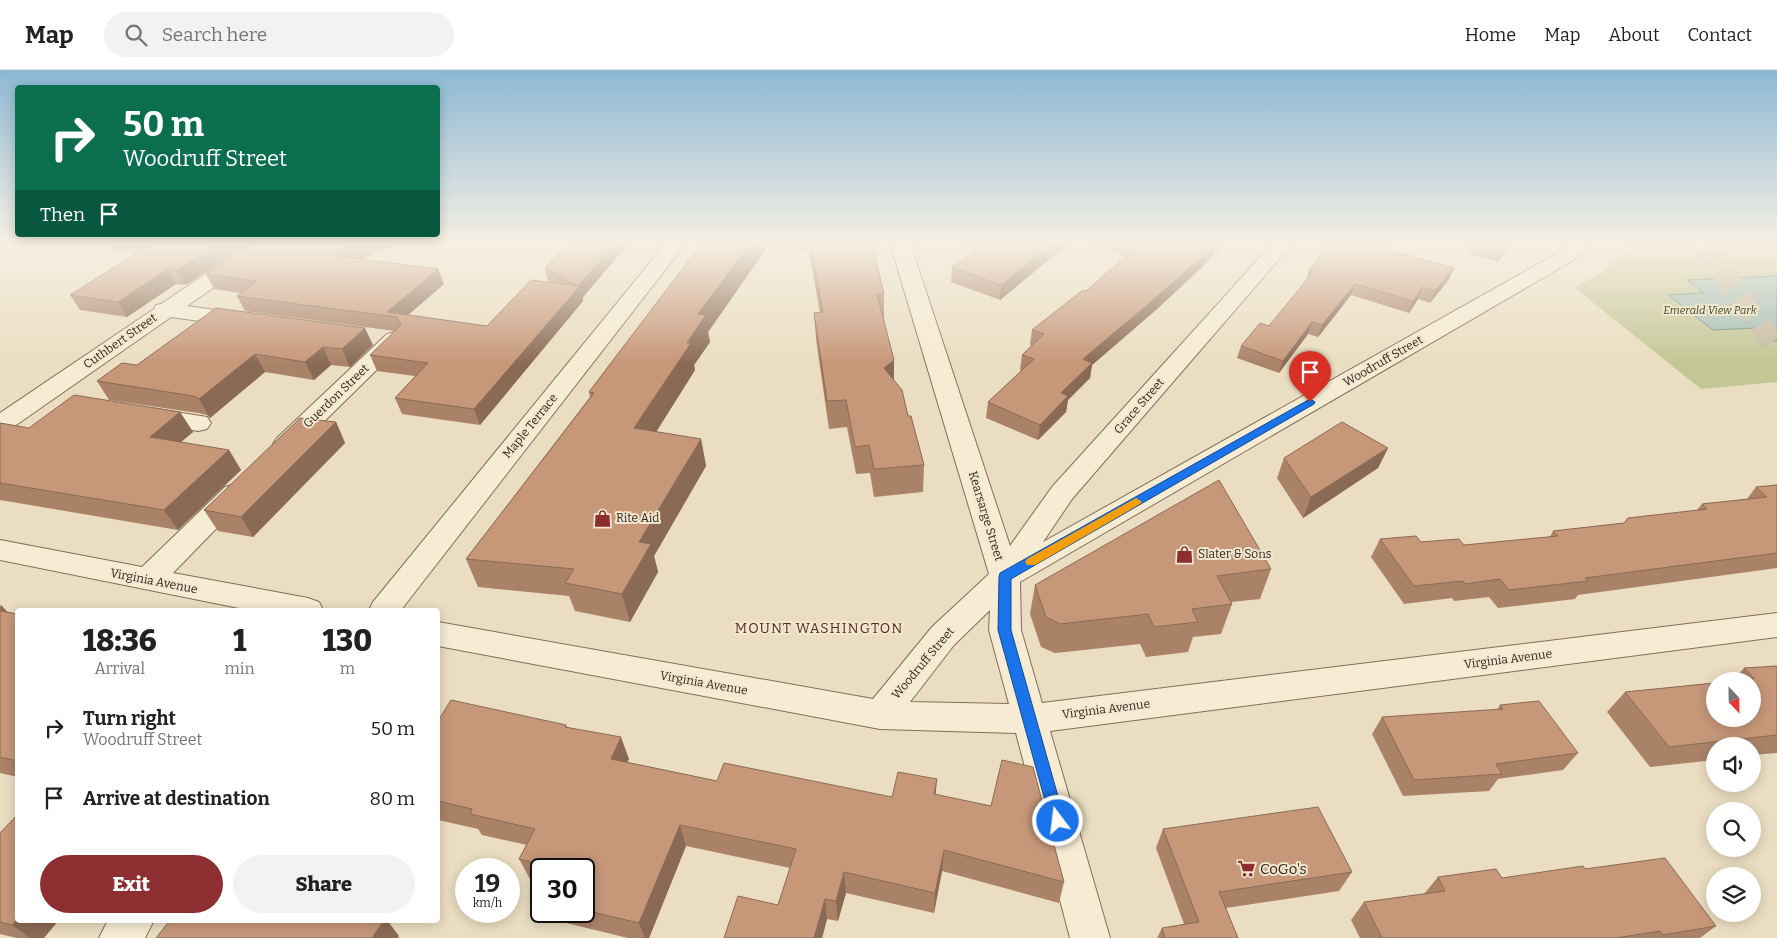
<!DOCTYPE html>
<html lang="en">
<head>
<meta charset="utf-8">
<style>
  :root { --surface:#fff; --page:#f2f2f2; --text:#222; --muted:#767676; --line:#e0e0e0; --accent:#8d2e31 }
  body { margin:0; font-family:Bitter,serif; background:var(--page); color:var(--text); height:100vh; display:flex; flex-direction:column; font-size:19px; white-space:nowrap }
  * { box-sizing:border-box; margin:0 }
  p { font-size:16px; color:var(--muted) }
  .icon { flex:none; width:28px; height:28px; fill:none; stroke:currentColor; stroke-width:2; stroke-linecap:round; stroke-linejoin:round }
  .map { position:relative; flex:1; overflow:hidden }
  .drawer { position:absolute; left:15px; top:538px; width:425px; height:315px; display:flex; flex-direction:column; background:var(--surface); border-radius:5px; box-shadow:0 2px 12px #0003 }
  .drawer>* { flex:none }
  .banner { position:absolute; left:15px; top:15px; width:425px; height:152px; border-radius:5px; box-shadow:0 2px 12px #0003; background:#0b6e4f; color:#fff; overflow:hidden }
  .needle { width:32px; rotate:158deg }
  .buttons { position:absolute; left:1706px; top:602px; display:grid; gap:10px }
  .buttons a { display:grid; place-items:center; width:55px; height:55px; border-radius:50%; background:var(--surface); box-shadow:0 2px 12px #0003; font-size:25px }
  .speed { position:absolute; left:455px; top:788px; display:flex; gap:10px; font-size:25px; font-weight:700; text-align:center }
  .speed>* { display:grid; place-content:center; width:65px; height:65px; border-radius:50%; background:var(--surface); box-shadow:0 2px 12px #0003; line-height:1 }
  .speed small { font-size:12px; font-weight:400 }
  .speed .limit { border:2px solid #111; border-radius:8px; background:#fff; color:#111 }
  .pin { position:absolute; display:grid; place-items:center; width:42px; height:42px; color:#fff; margin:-51px -21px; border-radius:50% 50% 50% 0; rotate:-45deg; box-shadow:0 0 5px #0007 }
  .pin .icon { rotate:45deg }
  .me { position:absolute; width:55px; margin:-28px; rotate:345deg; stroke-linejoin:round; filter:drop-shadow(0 0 4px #0008) }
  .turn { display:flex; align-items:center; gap:18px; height:105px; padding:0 25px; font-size:22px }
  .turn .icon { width:65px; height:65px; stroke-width:2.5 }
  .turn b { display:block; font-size:35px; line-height:42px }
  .then { display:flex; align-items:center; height:48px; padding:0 25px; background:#0003; gap:10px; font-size:19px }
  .eta { display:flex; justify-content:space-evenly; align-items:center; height:85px; text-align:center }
  .eta b { font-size:30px; font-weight:800; line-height:35px }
  .button { display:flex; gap:10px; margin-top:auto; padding:10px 25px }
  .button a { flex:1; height:58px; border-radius:30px; background:var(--accent); color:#fff; font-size:20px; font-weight:800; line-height:58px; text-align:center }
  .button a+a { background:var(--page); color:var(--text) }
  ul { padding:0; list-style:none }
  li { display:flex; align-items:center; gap:15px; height:70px; padding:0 25px }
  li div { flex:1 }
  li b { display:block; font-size:19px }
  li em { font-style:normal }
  header { display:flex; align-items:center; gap:30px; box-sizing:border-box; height:70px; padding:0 25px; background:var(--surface); border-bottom:1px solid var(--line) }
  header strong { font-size:24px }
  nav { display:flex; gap:28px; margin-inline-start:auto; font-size:18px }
  .search { width:350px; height:45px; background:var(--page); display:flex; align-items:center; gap:12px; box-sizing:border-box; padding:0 18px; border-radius:28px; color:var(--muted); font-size:19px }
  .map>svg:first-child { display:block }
  .green { fill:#c3c796 }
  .water { fill:#a3bdb5; stroke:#6b8a81 }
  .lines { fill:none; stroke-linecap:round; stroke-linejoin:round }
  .minor-tunnel { stroke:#c5b9a0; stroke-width:22; stroke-dasharray:22 11; stroke-linecap:butt }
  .minor-casing { stroke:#826e5a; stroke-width:2 }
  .minor { fill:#f6ebd3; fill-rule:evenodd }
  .wall { fill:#aa8268 }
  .shaded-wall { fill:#8b6a55 }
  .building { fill:#c69779; stroke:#8b6a55 }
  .route { fill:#1a73e8; stroke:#114b97 }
  .slow { fill:#f59e0b }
  .labels { text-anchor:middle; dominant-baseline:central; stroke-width:4; stroke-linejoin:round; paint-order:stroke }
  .far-park-label { font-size:11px; font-style:italic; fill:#454e25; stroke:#f2e7d0 }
  .street-label { font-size:12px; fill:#33271d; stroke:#f2e7d0 }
  .poi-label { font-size:12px; fill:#33271d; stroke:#f2e7d0; text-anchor:start }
  .neighbourhood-label { font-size:14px; letter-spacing:1px; fill:#5c2b20; stroke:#f2e7d0 }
  .near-poi-label { font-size:15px; fill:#33271d; stroke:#f2e7d0; text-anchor:start }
</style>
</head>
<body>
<header>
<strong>Map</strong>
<div class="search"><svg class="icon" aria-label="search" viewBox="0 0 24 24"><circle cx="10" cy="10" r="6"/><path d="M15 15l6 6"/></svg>Search here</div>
<nav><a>Home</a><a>Map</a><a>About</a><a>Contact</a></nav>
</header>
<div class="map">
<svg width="1777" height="868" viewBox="0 0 1777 868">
  <rect width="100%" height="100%" fill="#eaddc1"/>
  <path class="green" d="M1635,173H1777V312L1701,319L1575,218L1604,201Z"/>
  <path class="water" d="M1777,206V271H1774L1755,258L1713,260L1668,225L1704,223L1687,210Z"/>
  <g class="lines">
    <path class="minor-tunnel" d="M1703,173L1777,280"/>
    <defs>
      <path id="minor" d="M252,173H275L272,177L187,236L250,245L253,250L250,255L242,257L171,247L9,360L0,362V343L154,239L156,235L161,234Z
        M666,173H686L401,540H369L373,532Z
        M890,173H910L1010,476L1052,417L1273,173H1293L1072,429L1043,472L1558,183L1572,173H1594L1572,191L1020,512L1021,560L1042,633L1777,543V567L1050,661L1110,868H1070L1016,663L880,659L438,576V552L873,629L932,557L989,504ZM990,540L989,560L1009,634L910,632L954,575Z
        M395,262L403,264L406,269L403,274L295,380L286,382L277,380L273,374L277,368L387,264Z
        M150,338L207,347L211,353L207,359L198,361L141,351L138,346L141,341Z
        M235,414L245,417L249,423L245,429L173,503L308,528L319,532L323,540H249L0,490V470L142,497L225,417Z
        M108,850H154L145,868H99Z"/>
    </defs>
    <use href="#minor" class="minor-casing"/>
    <use href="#minor" class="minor"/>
  </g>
  <path class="wall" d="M109,173H249L186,215L176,214L127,247L80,240L70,225L136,183L114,181Z
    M253,173H401L361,189L444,214L408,245L487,256L551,212L548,211L545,198L569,173H629L583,227V231L480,355L402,344L395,328L415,306L377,301L370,285L395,261L245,241L237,226L241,223L214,219L206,204Z
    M702,173H872L884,224V250L894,310L908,346L924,395L923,422L874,427L870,403L856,404L847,357L829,359L816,269L814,243H820L809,181L768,176L708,262L710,272L694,295L695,300L656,362L701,369L706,396L654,486L658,502L630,552L575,541L569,526L478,517L466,489L590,327L589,322Z
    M956,173H1069L1000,230L951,212L952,197L976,180Z
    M1086,173H1225L1201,198L1157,239L1092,295L1090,308L1068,330L1066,342L1038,370L986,348L988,332L1022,301L1020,300L1022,285L1032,275H1030L1032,260L1086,221L1126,186Z
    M1330,173H1387L1383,178L1449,209L1430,233L1418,229L1409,243L1351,225L1318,267L1308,264L1279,303L1237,288L1241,276L1269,256L1306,211L1309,200Z
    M1472,173H1512L1498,192L1467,183Z
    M216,238L373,275L350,297L331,295L314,310L265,302L210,348L207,345L198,343L109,330L97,311L137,295Z
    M180,342L193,362L181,372L229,380L241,400L178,460L0,430V353L29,358Z
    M336,352L345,373L253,467L218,461L204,440Z
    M1388,378L1378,398L1303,448L1277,408L1284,388Z
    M1777,415V498L1578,525L1575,529L1498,538L1489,527L1454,531L1452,528L1404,534L1371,487L1380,469L1464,475L1550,467L1553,461L1624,453L1697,440L1702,434L1747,429L1756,417Z
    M1271,499L1260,529L1231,532L1232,534L1221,564L1193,567L1188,582L1146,587L1140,574L1055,583L1041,577L1030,544L1035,515Z
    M0,535L7,542L18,544V707L0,703Z
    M1777,596V683L1752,685V676H1715V690L1650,697L1607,642L1625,622L1732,611L1744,598Z
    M1500,635L1578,683L1563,700L1498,709L1489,721L1403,726L1372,664L1382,647L1497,640Z
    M438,651L566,655L567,657L629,689L627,692L717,711L892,727L936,725L1064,812L1059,833L942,801L934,843L846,823L838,851L827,849L822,868H724L778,835L790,798L686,776L649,868H628L558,851L553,841H584V799H541V812L530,809L519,789L527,775L482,765L478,759L438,750Z
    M1163,759L1352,802L1339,821L1226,838L1238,868H1157L1162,858L1184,854L1156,778Z
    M0,763L44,868H17L0,864Z
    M1585,799L1716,856L1700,868H1360L1351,850L1364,832L1424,824L1438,807L1502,808Z"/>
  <path class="shaded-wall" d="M220,173H249L186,215L177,200Z
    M360,173H401L335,200L329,185Z
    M616,173H629L583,227V231L480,355L474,339L578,216Z
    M750,173H768V176L708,262L710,272L694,295L695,300L641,386L634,358L687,273L698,244Z
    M1053,173H1069L1000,230L1001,215Z
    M1215,173H1225L1201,198L1157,239L1092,295L1090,308L1068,330L1066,342L1038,370L1040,355L1083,289Z
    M1382,173H1387L1374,188L1378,177Z
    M1509,173H1512L1498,192L1502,183Z
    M1454,198L1449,209L1430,233L1435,221Z
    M168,199L176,214L127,247L118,232Z
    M438,199L444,214L400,252L397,247L387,242Z
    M1355,214L1351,225L1318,267L1322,255Z
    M1423,217L1418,229L1409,243L1413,231Z
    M1312,252L1308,264L1279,303L1283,291Z
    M365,258L373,275L350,297L342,279Z
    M323,277L331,295L314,310L305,292Z
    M255,284L265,302L210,348L199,329Z
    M894,290V317L884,298Z
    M180,342L193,362L163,387L150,367Z
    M336,352L345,373L253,467L241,447Z
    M701,369L706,396L654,486L658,502L630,552L622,524L639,472Z
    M1388,378L1378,398L1303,448L1311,427Z
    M229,380L241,400L178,460L164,440Z
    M1,535L18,553L0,545Z
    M438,606L440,611L438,615Z
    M621,667L629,689L618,711L611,689Z
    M937,709L935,731L934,724Z
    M680,755L686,776L649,868H645L639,853Z
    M944,780L942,801L934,843L935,823Z
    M844,802L846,823L838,851L836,831Z
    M825,829L827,849L822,868H814Z
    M18,849V850H59L44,868H30L12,855Z
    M384,850H387L399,866L398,868H372Z"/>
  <path class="building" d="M154,173H220L177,200L168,199L118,232L70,225Z
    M253,173H360L329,185L438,199L387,242L487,256L531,210L580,216L474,339L395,328L428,293L370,285L401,255L397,247L237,226L257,211L206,204Z
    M569,173H616L578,216L545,198Z
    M702,173H750L698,244L706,245L687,273H691L634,358L701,369L639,472L651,474L622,524L565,513L574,499L466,489L594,323L589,322Z
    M810,173H872L884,224H877L894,290L884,298L902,320L908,346H911L924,395L874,399L869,375L855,377L846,330L827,331L814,243L823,242Z
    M986,173H1053L1001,215L952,197Z
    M1132,173H1215L1205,184L1160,224L1083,289L1092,293L1061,323L1068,326L1040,355L988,332L1034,289L1022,285L1044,264L1032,260L1083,220L1086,221L1139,175Z
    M1330,173H1382L1378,177L1454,198L1435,221L1423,217L1413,231L1355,214L1322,255L1312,252L1283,291L1241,276L1260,253L1269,256L1314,201L1309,200Z
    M1472,173H1509L1502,183L1471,174Z
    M216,238L365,258L342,279L323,277L305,292L255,284L199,329L196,327L187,325L97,311L122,293L137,295Z
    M74,325L180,342L150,367L229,380L164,440L0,413V353L29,358Z
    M300,348L336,352L241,447L204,440Z
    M1342,352L1388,378L1311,427L1284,388Z
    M1219,410L1271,499L1217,506L1232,534L1192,539L1198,552L1154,557L1148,544L1060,554L1046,547L1035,515Z
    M1777,415V483L1585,508L1588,511L1509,520L1500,509L1465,514L1463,511L1414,516L1380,469L1416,466L1421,472L1459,469L1464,475L1558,466L1553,461L1624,453L1628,448L1707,439L1702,434L1767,427L1756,417Z
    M0,541L18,544V691L0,687Z
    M1777,596V665L1669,677L1625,622L1715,613V649H1752V611H1731L1754,609L1744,598Z
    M451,630L566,655L565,657L621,667L611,689L717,711L724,693L892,727L898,702L937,709L934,724L991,736L1002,690L1033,697L1064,812L944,780L935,823L844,802L836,831L825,829L814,868H724L738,826L778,835L796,779L680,755L639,853L584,840V799H563L519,789L535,759L470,744L472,739L438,731V651Z
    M1539,631L1578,683L1496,694L1502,704L1414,710L1382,647L1503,639L1500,635Z
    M1318,737L1352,802L1219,822L1238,868H1165L1162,858L1199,852L1163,759Z
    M18,744V849L12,855L0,852V763Z
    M1665,788L1716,856L1663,865L1660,861L1616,868H1382L1364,832L1445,821L1438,807L1496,799L1502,808L1583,796L1585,799Z
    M170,850H384L372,868H156Z"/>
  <linearGradient id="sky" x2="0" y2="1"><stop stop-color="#8cb8d4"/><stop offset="0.59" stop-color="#f6f0e3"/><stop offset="1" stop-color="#f6f0e3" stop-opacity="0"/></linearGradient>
  <rect width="1777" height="294" fill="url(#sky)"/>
  <path class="route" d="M1310,329L1315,332L1314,334L1011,509V560L1065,751L1063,756L1058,758L1052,756L998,560L999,507L1000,503Z"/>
  <path class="slow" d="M1136,428L1142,432L1140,434L1035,495H1027L1025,492L1027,489Z"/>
  <defs>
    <symbol id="shop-bare" viewBox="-9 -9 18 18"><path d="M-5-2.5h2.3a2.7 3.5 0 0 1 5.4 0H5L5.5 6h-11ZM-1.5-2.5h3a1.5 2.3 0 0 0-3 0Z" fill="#8d2e31" stroke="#f2e7d0" stroke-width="2.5" paint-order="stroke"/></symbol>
    <symbol id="supermarket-bare" viewBox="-9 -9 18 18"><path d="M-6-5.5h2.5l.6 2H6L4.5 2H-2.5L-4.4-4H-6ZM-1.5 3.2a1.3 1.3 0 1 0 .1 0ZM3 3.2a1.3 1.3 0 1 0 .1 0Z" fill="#8d2e31" stroke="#f2e7d0" stroke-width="2.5" paint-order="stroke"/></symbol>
  </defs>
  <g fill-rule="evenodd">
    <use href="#shop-bare" x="590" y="436" width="25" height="25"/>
    <use href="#shop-bare" x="1172" y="472" width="25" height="25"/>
    <use href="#supermarket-bare" x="1234" y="786" width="25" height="25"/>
  </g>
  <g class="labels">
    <g class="far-park-label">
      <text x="1710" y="240">Emerald View Park</text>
    </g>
    <g class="street-label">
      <text transform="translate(120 271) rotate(-35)">Cuthbert Street</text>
      <text transform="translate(1383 291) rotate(-30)">Woodruff Street</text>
      <text transform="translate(336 326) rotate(-44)">Guerdon Street</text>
      <text transform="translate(1139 336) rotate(-49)">Grace Street</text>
      <text transform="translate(530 356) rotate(-51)">Maple Terrace</text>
      <text transform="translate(986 446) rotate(73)">Kearsarge Street</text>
      <text transform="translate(154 511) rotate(11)">Virginia Avenue</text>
      <text transform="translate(1508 589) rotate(-7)">Virginia Avenue</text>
      <text transform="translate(923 593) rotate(-50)">Woodruff Street</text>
      <text transform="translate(704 613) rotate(10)">Virginia Avenue</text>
      <text transform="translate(1106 639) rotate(-7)">Virginia Avenue</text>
    </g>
    <g class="poi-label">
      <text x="616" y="448">Rite Aid</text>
      <text x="1198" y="484">Slater &amp; Sons</text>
    </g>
    <g class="neighbourhood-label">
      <text x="819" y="558">MOUNT WASHINGTON</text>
    </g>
    <g class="near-poi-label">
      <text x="1260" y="799">CoGo's</text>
    </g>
  </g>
</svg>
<div class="buttons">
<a><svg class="needle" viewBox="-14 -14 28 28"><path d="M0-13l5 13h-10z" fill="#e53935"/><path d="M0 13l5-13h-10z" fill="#767676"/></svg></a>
<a><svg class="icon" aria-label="sound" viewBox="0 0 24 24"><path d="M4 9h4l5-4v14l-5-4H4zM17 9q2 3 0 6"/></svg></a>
<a><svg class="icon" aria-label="search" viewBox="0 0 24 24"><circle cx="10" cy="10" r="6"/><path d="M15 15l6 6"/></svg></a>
<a><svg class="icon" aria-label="layers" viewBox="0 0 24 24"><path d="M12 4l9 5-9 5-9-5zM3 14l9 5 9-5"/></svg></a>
</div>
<div class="speed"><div>19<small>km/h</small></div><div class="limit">30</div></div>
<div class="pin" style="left:1310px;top:332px;background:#d93025"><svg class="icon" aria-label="arrive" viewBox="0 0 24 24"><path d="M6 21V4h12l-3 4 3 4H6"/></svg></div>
<svg class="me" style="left:1058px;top:751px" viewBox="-20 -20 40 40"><circle r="17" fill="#1a73e8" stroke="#fff" stroke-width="3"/><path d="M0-11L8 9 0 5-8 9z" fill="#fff"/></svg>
<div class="banner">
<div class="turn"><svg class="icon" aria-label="right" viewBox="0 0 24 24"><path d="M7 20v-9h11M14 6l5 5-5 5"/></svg><div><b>50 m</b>Woodruff Street</div></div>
<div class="then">Then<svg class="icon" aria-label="arrive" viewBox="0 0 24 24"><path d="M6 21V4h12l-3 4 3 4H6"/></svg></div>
</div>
<section class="drawer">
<div class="eta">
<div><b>18:36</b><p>Arrival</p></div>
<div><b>1</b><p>min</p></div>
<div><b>130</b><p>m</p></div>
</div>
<ul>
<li><svg class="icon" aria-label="right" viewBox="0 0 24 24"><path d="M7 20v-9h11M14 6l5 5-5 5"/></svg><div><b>Turn right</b><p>Woodruff Street</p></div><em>50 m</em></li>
<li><svg class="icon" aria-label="arrive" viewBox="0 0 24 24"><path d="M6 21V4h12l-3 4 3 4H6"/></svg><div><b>Arrive at destination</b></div><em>80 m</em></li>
</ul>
<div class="button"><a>Exit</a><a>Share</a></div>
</section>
</div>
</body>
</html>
